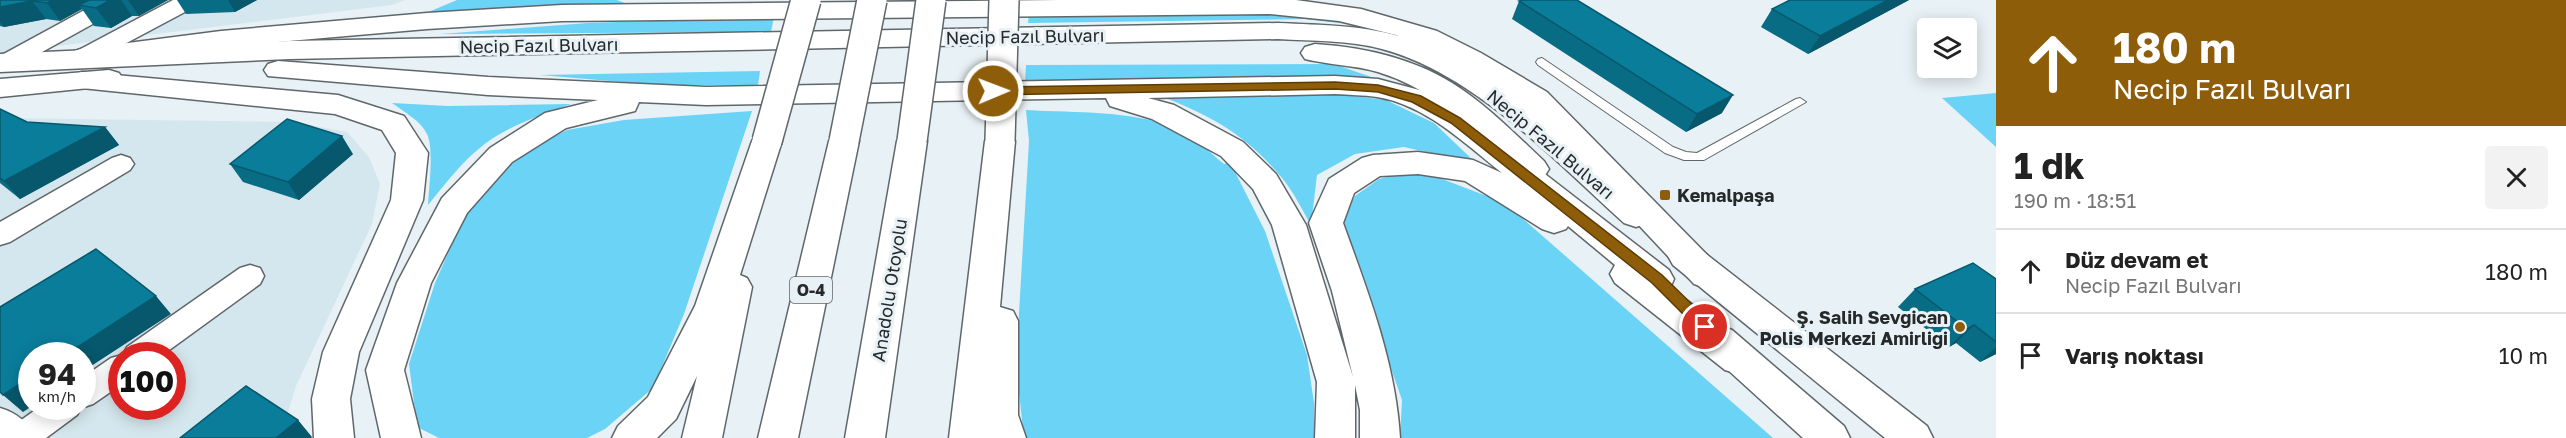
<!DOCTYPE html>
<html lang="tr">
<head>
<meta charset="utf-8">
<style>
  :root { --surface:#fff; --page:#f2f2f2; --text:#222; --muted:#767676; --line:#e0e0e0 }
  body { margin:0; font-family:"Golos Text",sans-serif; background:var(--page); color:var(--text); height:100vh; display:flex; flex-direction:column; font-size:22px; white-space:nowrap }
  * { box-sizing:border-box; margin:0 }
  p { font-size:20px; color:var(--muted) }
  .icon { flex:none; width:33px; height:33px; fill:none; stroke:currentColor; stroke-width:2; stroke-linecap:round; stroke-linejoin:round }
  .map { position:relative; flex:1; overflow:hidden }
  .panel { display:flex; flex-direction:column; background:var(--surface); width:570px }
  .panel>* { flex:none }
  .guide { background:#8e5d09; color:#fff; overflow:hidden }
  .fabs { position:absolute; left:1917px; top:18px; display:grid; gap:12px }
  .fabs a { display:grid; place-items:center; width:60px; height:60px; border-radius:6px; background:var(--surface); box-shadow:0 3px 15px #0003; font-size:30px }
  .speed { position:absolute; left:18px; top:342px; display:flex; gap:12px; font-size:30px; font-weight:700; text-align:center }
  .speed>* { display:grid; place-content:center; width:78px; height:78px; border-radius:50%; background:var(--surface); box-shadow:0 3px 15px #0003; line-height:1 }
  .speed small { font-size:15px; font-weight:400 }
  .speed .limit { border:9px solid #d22; background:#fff; color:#111 }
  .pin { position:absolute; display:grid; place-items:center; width:51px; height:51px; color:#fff; margin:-26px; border:3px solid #fff; border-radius:50%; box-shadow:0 2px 6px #0007 }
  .me { position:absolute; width:66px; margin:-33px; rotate:89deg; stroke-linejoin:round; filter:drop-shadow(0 0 4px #0008) }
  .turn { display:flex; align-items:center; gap:21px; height:126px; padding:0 18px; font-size:27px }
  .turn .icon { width:78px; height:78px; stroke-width:2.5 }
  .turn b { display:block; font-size:42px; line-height:51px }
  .round { display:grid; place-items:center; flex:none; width:63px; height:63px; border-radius:6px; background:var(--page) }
  .overview { display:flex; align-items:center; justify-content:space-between; height:102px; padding:0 18px }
  h1 { font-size:36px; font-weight:700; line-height:45px }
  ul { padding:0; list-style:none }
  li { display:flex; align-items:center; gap:18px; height:84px; padding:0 18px; border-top:2px solid var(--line) }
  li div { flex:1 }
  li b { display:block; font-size:22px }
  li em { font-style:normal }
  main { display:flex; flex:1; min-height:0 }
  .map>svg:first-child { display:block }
  .built { fill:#d5e7ee; fill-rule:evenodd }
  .green { fill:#6ad3f6 }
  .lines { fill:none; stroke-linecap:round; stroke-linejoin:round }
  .lane-casing { stroke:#5f676b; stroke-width:2 }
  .street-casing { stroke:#5f676b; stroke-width:3 }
  .secondary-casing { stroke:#5f676b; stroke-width:3 }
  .primary-casing { stroke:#5f676b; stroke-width:3 }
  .highway-casing { stroke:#5f676b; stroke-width:3 }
  .lane { fill:#fff; fill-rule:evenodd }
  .street { fill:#fff; fill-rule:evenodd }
  .secondary { fill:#fff; fill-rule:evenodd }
  .primary { fill:#fff; fill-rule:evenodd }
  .highway { fill:#fff; fill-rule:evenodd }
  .highway-bridge-casing { stroke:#5f676b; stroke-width:32; stroke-linecap:butt }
  .highway-bridge { stroke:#fff; stroke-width:29 }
  .wall { fill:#096c85 }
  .shaded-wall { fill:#07586c }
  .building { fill:#0a7d9b; stroke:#07586c; stroke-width:1.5 }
  .route { fill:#8e5d09; stroke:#5c3c06; stroke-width:1.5 }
  .poi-dot { fill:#8e5d09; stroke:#e8f1f5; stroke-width:2 }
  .labels { text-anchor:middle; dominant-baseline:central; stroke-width:6; stroke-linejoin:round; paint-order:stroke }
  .shield { fill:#e8f1f5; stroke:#606567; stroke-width:1.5 }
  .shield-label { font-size:16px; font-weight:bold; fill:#25292a }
  .street-label { font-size:18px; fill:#25292a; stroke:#e8f1f5 }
  .poi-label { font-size:18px; font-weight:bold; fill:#25292a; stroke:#e8f1f5; text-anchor:start }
</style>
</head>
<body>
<main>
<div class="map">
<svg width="1996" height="438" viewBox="0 0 1996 438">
  <rect width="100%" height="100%" fill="#e8f1f5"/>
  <path class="built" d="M0,0H405L392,5L0,53Z
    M0,118L294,122L347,132L369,157L380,184L372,224L296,386L280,438H0ZM32,356H82V406H32ZM122,356H172V406H122Z"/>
  <path class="green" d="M457,0H617L627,4L414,18Z
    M1299,12L1348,18V24L1305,19L1028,23L1029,13Z
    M774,17L771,32L440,34L588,23Z
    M1334,64L1374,78L1252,76L1025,84L1026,65Z
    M760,71L758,85H657L540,75Z
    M1996,93V147L1942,98Z
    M1338,94L1386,100L1434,123L1476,163L1404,147L1355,154L1317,175L1311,225C1302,210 1294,192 1282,178C1247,135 1211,116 1161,96Z
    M392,103L448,106L571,104C544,114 508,126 486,143C463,160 446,183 428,205C429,188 434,148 427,134C421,121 403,111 392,103Z
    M1026,110C1077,113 1132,110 1179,129C1195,136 1210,153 1224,164L1230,162L1265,231L1307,355L1314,403V438H1024L1016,365L1029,141Z
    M752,111L684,314L653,388L605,429L587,438H439L417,427L409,364L435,283L466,212L502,170L535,146L567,130L624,120Z
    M1416,169L1505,203L1773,438H1400L1402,400L1352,256L1343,219L1355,196L1379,179Z"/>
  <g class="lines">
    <defs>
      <path id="lane" d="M1542,58L1673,147L1686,152L1697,153L1796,99L1800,98L1806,102L1704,160H1684L1665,153L1538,65L1536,62L1538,59Z"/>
      <path id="street" d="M103,0H130L127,5L15,67L7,69L0,67V56Z
        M173,0H201L198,5L89,63L81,65L73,63L69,58L73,53Z
        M121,155L130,158L134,164L130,170L10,242L0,245V222L112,158Z
        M250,265L260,268L264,276L260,284L161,356H122V384L93,404L81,408L77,415L46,438H5L10,428L41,406H82V378L111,358L122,355H123L127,347L240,268Z"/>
      <path id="secondary" d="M0,408C17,413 28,422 36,438H0Z"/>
      <path id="primary" d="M1278,23C1322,25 1367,25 1409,39C1502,70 1575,144 1648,207L1652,215L1648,223L1636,227L1624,223C1555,161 1475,74 1382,49C1349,40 1312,41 1278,39L290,59L0,72V54L290,41Z
        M1315,44C1362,47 1412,58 1452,83C1486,104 1515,134 1544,161L1549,169L1544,177L1533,180L1522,177C1478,135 1438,90 1378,72C1354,65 1329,65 1305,59L1301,53L1305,47Z
        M109,70L119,73L123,79L119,85L0,97V79Z
        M1685,243L1697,247L1927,426L1933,438H1885L1673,265L1668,256L1673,247Z
        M1719,325L1732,330L1844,426L1850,438H1803L1706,350L1701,340L1706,330Z"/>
      <path id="highway" d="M1059,0H1296L1361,9L1437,31L1481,53L1547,92L1718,266L1723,275L1718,284L1706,288L1694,284L1527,106L1450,59L1396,35L1339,21L1269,14L562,21L427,29L221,47L81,67L71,64L67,58L71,52L81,49L221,31L427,13L562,5Z
        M278,61L488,77L706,87L1335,76L1378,79L1427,92L1466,113L1669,270L1674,279L1670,288L1751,348L1757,359L1751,370L1738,374L1725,370L1615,283L1610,274L1615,265L1568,226L1566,229L1554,233L1542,229L1465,181L1418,174L1380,176L1354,193L1343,223C1368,292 1396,364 1400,438H1360V410L1355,385V438H1315L1317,382L1272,225L1253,189L1221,156L1152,119L1110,106L1106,98L706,105L639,102L635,111L566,128L512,162L467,213L431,283L404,370L421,438H381L366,370L397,283L442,198L490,148L545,113L598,100L488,95L268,76L264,70L268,64ZM1335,94C1349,95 1363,95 1377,97C1426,105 1464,143 1502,173L1473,160L1418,152L1373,155L1362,158L1329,179L1309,223L1332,291L1353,377L1306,225L1276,174L1243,142L1174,105L1148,98Z
        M82,72L338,95L404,116L428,153L423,200L359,352L350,399L354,438H314L312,399L323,352L391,200L396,153L382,130L335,114L72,87L67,81L72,75Z
        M767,131L778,134L782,141L740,275L747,278L752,287L722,438H682L697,376L676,419L657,438H612L618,426L648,397L695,306L752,141L756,134Z
        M844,131L855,134L859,141L798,438H758L829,141L833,134Z
        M912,131L923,134L927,141L885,438H845L897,141L901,134Z
        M1000,131L1011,134L1015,141L1000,307L1013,311L1018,321V415L1026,438H949L985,141L989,134Z"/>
    </defs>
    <use href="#lane" class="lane-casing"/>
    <use href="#street" class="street-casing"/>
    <use href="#secondary" class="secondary-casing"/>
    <use href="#primary" class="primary-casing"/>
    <use href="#highway" class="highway-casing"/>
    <use href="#lane" class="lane"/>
    <use href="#street" class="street"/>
    <use href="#secondary" class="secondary"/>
    <use href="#primary" class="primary"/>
    <use href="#highway" class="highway"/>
    <defs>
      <path id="highway-bridge" d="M767,141L806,0
        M844,141L872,0
        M912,141L931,0
        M1000,141L1004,0"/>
    </defs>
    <use href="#highway-bridge" class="highway-bridge-casing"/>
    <use href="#highway-bridge" class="highway-bridge"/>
  </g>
  <path class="wall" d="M0,0H168L139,16H132L111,28L94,26L82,9L60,21L46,19L4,27L0,26Z
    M177,0H257L235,12L186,14Z
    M1909,0L1808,54L1761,27L1772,9Z
    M1519,1L1722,113L1686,132L1512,19Z
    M0,109L27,122L105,127L119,145L20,199L0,183Z
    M353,154L299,200L243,182L230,164Z
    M1996,279V354L1980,362L1956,343L1949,347L1898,307L1915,289Z"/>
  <path class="shaded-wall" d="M53,0H98L79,5L82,9L60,21L47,3Z
    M110,0H121L132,16L111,28L96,8Z
    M128,0H168L139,16Z
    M228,0H257L235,12Z
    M1888,0H1909L1808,54L1820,36Z
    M32,1L46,19L4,27L0,22V7Z
    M1733,95L1722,113L1686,132L1697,114Z
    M105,127L119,145L20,199L4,181Z
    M342,136L353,154L299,200L288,182Z
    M156,296L171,314L82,372V356H64Z
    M1974,325L1956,343L1949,347L1967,329Z
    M1996,347V354L1980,362Z
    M32,376V406L23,412L3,395Z
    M298,420L312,437L311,438H276Z"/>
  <path class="building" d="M0,0H53L47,3L32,1L0,7Z
    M89,0H110L96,8L79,5Z
    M1523,0H1577L1733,95L1697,114L1519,1Z
    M1790,0H1888L1820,36L1772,9Z
    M0,109L27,122L105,127L4,181L0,178Z
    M287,119L342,136L288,182L230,164Z
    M96,249L156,296L64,356H32V376L3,395L0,392V307Z
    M1973,263L1996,279V342L1974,325L1967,329L1915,289Z
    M246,386L298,420L276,438H180Z"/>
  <path class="route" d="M1335,82L1378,85L1421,96L1460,118L1662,275L1711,323L1713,327L1711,331H1700L1652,283L1451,123L1412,102L1378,92L1335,89L993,95L987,91L993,87Z"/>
  <g class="poi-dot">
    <rect x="1659" y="189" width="12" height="12" rx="3"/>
    <circle cx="1960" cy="327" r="6"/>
  </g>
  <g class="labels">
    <rect class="shield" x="790" y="277" width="42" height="26" rx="4.5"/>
    <g class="shield-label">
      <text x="811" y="290">O-4</text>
    </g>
    <g class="street-label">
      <text transform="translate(1025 36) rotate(-1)">Necip Fazıl Bulvarı</text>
      <text transform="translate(539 45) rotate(-1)">Necip Fazıl Bulvarı</text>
      <text transform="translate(1551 144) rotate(40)">Necip Fazıl Bulvarı</text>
      <text transform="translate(889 290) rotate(-81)">Anadolu Otoyolu</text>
    </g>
    <g class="poi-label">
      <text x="1677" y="195">Kemalpaşa</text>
      <text x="1948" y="317" text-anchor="end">Ş. Salih Sevgican<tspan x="1948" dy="21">Polis Merkezi Amirliği</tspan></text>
    </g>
  </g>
</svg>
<div class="fabs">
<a><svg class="icon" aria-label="layers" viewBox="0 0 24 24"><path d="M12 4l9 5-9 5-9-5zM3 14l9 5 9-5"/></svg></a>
</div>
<div class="speed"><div>94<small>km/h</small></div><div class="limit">100</div></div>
<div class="pin" style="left:1705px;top:327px;background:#d93025"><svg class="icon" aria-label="arrive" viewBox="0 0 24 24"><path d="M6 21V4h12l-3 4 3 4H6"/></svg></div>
<svg class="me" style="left:993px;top:91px" viewBox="-20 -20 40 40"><circle r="17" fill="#8e5d09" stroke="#fff" stroke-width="3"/><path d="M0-11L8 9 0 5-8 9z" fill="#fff"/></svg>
</div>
<section class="panel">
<div class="guide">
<div class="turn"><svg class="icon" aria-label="ahead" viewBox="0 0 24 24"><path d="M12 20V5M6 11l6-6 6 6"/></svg><div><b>180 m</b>Necip Fazıl Bulvarı</div></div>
</div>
<div class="overview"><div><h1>1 dk</h1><p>190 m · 18:51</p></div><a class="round"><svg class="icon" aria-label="close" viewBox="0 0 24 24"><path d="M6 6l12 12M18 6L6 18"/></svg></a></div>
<ul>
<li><svg class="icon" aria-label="ahead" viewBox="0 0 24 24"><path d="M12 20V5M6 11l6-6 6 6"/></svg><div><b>Düz devam et</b><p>Necip Fazıl Bulvarı</p></div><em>180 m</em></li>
<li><svg class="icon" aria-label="arrive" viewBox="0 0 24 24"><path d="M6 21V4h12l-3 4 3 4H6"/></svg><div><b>Varış noktası</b></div><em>10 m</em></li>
</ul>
</section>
</main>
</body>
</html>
